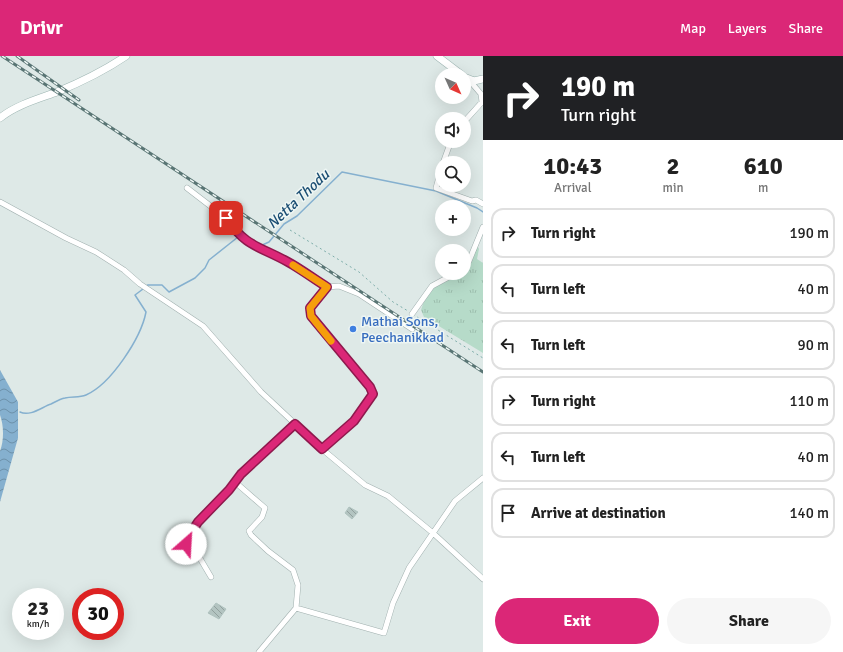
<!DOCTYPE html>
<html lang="en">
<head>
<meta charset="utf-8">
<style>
  :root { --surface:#fff; --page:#f6f6f6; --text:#222; --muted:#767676; --line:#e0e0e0; --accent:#db2777 }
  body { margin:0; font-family:Signika,sans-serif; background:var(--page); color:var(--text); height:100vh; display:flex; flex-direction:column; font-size:15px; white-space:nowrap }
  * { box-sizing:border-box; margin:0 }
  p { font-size:13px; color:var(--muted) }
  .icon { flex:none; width:22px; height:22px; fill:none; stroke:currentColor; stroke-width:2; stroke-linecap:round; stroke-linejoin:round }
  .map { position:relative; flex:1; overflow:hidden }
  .sheet { display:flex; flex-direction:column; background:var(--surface); width:360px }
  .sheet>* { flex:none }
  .banner { background:#202124; color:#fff; overflow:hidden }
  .needle { width:26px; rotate:135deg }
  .tools { position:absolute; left:435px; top:12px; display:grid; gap:8px }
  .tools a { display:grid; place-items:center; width:36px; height:36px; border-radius:50%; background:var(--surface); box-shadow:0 4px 16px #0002; font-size:20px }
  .speed { position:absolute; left:12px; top:532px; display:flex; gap:8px; font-size:20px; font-weight:700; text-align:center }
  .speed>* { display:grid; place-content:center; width:52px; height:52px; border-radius:50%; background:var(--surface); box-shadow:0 4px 16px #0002; line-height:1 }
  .speed small { font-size:10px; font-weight:400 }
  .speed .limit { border:6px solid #d22; background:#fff; color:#111 }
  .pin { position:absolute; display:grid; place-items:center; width:34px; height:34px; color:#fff; margin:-17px; border-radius:8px; box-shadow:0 2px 6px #0006 }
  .me { position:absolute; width:44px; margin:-22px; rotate:26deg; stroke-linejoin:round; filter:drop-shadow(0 0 3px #0008) }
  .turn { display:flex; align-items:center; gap:14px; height:84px; padding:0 12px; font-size:18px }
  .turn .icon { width:52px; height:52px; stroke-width:2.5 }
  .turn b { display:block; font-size:28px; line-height:34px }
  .eta { display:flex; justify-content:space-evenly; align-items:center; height:68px; text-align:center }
  .eta b { font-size:24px; font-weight:700; line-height:28px }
  .action { display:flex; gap:8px; margin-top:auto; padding:8px 12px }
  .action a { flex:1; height:46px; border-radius:24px; background:var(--accent); color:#fff; font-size:16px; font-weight:700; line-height:46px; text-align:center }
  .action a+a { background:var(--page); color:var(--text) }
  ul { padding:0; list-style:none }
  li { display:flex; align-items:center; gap:12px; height:50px; margin:0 8px 6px; padding:0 4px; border:2px solid var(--line); border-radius:12px }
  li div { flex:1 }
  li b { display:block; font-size:15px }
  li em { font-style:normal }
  header { display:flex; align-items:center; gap:24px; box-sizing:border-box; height:56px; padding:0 20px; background:var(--accent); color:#fff }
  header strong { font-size:19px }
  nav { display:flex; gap:22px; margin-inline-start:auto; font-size:14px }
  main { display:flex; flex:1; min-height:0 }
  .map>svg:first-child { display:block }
  .park { fill:url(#park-tufts) }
  .water { fill:url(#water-waves) }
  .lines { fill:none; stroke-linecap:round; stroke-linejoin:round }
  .stream { stroke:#85b0cf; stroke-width:1.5 }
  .building { fill:url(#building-back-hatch); stroke:#b0c3c0 }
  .street-casing { stroke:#a1b0af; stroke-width:6 }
  .secondary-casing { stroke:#9db5b2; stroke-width:8 }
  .path { stroke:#7eadaa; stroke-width:1; stroke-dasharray:2 3; stroke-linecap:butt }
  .street { stroke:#fff; stroke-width:5 }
  .secondary { stroke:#fff; stroke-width:7 }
  .rail-casing { stroke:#597574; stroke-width:3 }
  .rail { stroke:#eef6f4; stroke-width:1.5; stroke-dasharray:4.5; stroke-linecap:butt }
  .route-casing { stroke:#8e194d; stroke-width:10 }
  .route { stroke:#db2777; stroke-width:7 }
  .slow { stroke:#f59e0b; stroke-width:7 }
  .shop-dot { fill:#3f7fe0; stroke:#eef6f4; stroke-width:1.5 }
  .labels { text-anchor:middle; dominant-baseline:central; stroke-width:3; stroke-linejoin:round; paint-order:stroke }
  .shop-label { font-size:14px; fill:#366cbe; stroke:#eef6f4; text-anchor:start }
  .water-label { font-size:15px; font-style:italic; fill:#1b4e73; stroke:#eef6f4 }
</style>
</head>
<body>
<header>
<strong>Drivr</strong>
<nav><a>Map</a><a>Layers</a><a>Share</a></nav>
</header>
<main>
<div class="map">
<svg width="483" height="596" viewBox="0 0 483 596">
  <defs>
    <pattern id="park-tufts" width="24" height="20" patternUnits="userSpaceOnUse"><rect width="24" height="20" fill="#b6dbc9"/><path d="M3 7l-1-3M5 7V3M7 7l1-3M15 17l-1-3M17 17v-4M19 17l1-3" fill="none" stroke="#9cbdad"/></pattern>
    <pattern id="water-waves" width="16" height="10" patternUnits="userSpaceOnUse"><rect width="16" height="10" fill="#85b0cf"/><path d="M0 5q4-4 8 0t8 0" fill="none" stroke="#6c90a9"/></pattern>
    <pattern id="building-back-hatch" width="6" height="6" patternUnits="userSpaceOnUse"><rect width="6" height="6" fill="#b3c4c1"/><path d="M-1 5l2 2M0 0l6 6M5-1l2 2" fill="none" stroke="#91a09e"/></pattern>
  </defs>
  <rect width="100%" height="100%" fill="#dee9e7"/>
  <path class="park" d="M477,189L479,193L477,203L483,207V297L424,261L421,254L426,239L434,231L460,217H464V214L470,207Z"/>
  <path class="water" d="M0,314L18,346V382L0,446V395C4,385 4,370 0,359Z"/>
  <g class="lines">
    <path class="stream" d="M244,181L260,190L269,186L284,168L297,160L342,116L436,135L477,152L483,156
      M146,230L148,229H162L169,236L195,222L205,212L209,204L238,181
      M20,356C30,361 42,351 51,348C55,346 60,343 65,342C72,340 79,342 86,339C111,328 141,282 146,256L135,239L143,233"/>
  </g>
  <path class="building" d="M349,451L358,456L352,463L345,457Z
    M216,547L226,553L219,563L208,557Z"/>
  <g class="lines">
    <defs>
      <path id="street" d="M464,66L482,46L481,38L470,25
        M443,107L451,85
        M442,110L436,132L472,145L476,144L483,148
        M187,132L226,162L236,177L249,188L288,206L327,231L339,230L359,238L412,273
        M0,146L66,182L96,196L124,214L140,228L203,270L261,336L322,393L365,429L388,440L433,477L483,523
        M464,210L469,205L483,171
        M412,258L432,230L456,217
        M322,393L354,365L373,338L370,331L311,260L310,252L327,231
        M235,426L265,452L262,461L249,475L251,479L268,495L293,514L298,529L296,552L259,596
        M211,521L198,499L186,489L187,483L198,466L229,434L241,418L295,368
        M296,552L384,577L393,547L409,512L455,445L483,422"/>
      <path id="secondary" d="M437,0L462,19
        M464,21L474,25L483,23
        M0,62C16,49 38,43 57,36C81,26 104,15 126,0"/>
    </defs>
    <use href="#street" class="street-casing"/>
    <use href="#secondary" class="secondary-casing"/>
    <path class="path" d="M290,174L359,216L393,246L408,255
      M417,261L483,302"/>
    <use href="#street" class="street"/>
    <use href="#secondary" class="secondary"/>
    <defs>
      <path id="rail" d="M2,0L483,316
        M17,0L79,44"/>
    </defs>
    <use href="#rail" class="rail-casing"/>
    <use href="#rail" class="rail"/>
  </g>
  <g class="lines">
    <defs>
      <path id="route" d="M186,488L187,483L198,466L229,434L241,418L295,368L322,393L354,365L373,338L370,331L311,260L310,252L327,231C314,223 301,213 288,206C259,190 246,191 226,162"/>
    </defs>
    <use href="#route" class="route-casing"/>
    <use href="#route" class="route"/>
    <path class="slow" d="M293,209L327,231L310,252L311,260L331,285"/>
  </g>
  <circle class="shop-dot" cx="353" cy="273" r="4"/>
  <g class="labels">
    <g class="shop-label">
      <text x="361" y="265">Mathai Sons,<tspan x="361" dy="16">Peechanikkad</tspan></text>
    </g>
    <g class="water-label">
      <text transform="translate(298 143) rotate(-43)">Netta Thodu</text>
    </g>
  </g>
</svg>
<div class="tools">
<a><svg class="needle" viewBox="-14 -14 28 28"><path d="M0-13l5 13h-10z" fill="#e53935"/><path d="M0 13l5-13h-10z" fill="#767676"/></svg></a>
<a><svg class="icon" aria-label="sound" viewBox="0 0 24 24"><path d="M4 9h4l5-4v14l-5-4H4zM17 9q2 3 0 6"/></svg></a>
<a><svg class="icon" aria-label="search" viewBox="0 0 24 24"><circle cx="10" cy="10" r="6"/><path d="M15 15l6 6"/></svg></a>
<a>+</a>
<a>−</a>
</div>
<div class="speed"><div>23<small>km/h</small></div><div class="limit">30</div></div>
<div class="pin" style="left:226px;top:162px;background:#d93025"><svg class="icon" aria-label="arrive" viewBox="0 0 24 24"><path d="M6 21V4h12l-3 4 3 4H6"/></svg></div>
<svg class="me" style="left:186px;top:488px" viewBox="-20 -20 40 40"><circle r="19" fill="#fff"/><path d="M0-13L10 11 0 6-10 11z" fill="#db2777"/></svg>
</div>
<section class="sheet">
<div class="banner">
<div class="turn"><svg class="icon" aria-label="right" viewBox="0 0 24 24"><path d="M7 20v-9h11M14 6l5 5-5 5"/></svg><div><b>190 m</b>Turn right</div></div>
</div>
<div class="eta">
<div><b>10:43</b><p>Arrival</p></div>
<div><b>2</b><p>min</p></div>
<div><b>610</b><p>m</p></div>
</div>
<ul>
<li><svg class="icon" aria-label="right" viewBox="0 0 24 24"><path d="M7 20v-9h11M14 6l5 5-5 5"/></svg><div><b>Turn right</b></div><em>190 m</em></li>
<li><svg class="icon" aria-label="left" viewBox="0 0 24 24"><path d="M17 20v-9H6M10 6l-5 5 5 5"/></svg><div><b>Turn left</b></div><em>40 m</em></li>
<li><svg class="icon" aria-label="left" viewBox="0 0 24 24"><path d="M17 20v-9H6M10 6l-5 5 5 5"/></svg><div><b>Turn left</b></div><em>90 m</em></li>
<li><svg class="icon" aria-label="right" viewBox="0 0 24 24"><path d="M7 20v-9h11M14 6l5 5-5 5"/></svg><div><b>Turn right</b></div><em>110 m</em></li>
<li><svg class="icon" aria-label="left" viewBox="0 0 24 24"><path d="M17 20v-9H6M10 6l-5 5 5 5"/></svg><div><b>Turn left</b></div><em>40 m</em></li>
<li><svg class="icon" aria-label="arrive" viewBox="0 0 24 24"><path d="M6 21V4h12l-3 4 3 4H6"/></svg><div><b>Arrive at destination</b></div><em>140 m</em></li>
</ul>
<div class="action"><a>Exit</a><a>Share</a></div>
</section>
</main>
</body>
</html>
